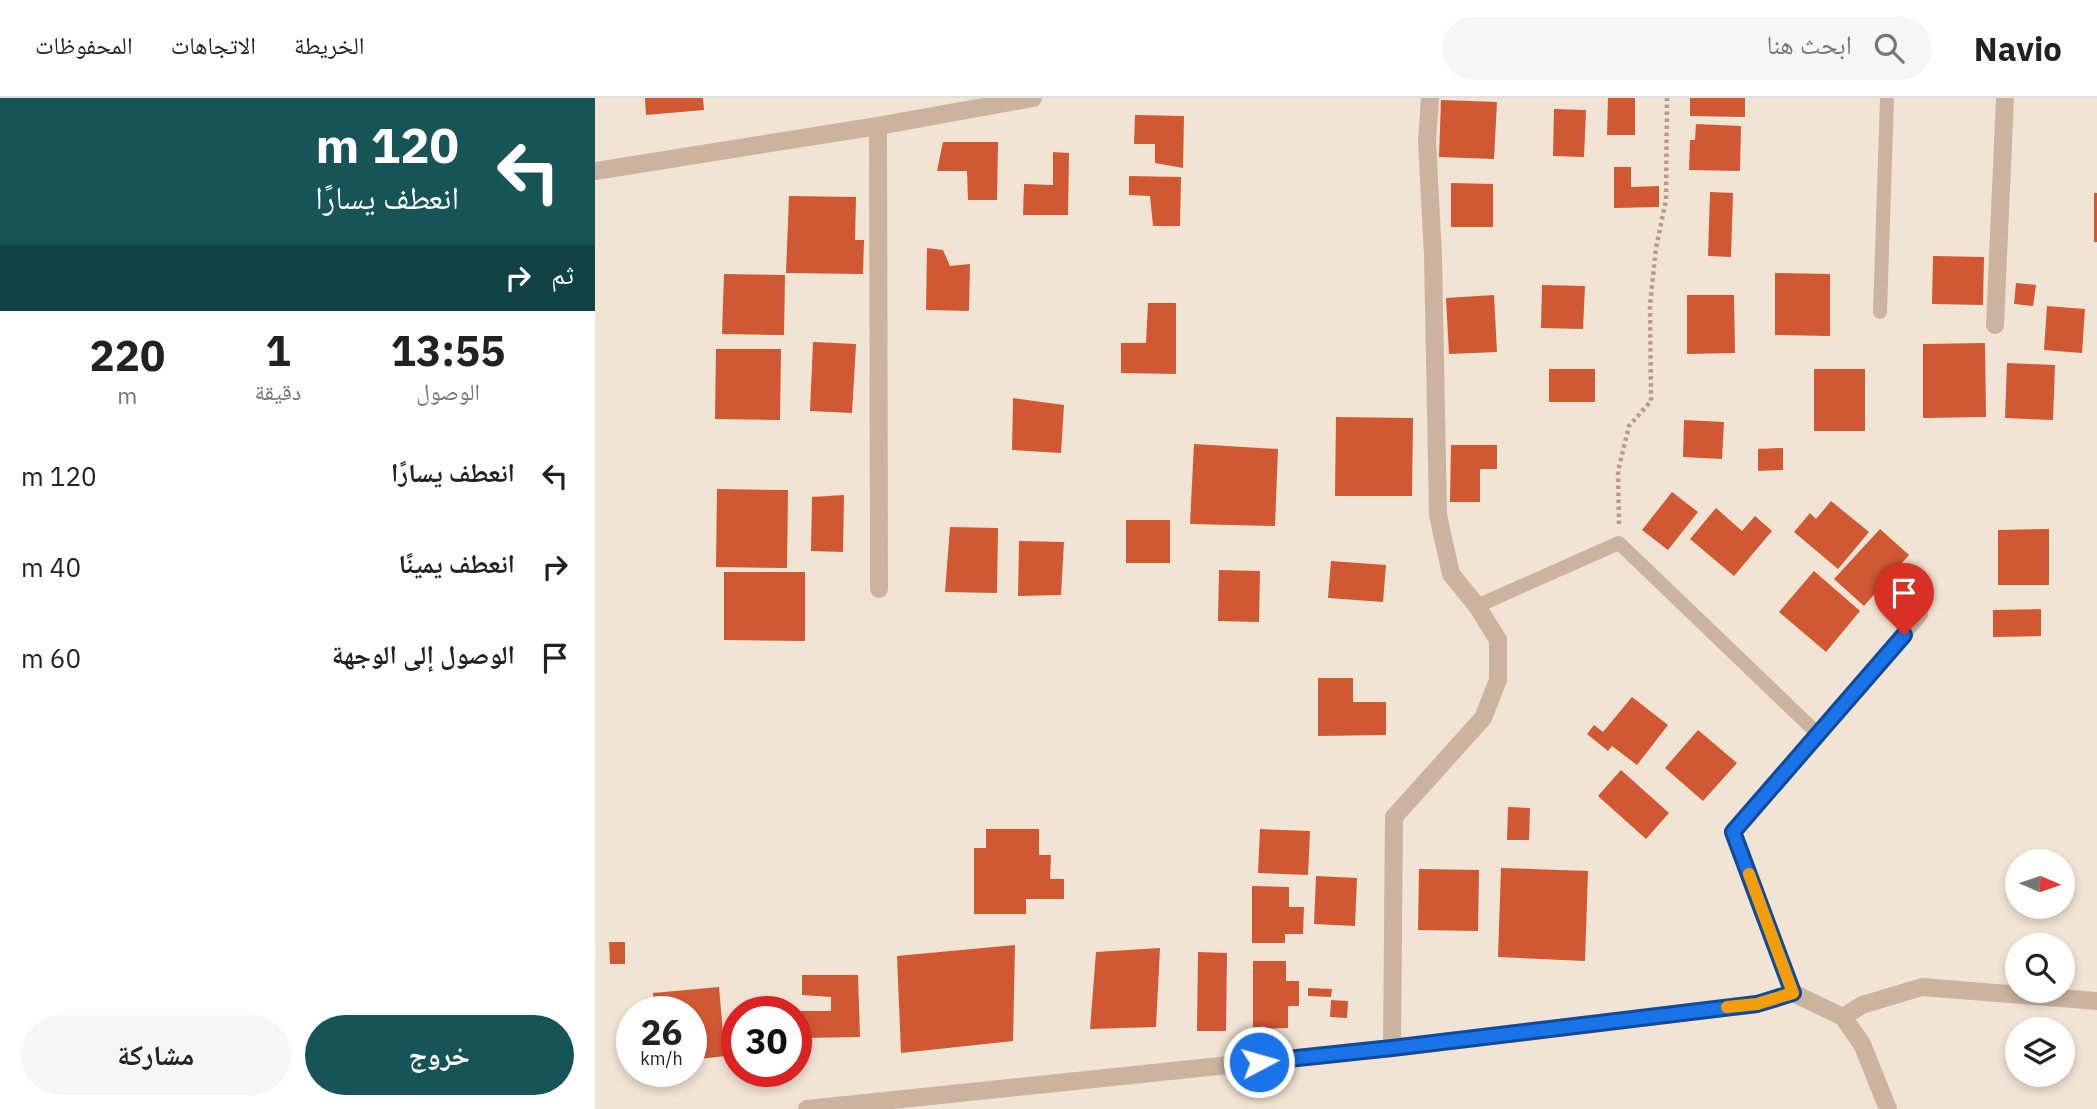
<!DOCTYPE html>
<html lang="ar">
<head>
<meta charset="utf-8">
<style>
  :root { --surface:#fff; --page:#f6f6f6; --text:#222; --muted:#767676; --line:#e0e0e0; --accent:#165458 }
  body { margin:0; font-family:"IBM Plex Sans","Noto Naskh Arabic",sans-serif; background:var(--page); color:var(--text); direction:rtl; height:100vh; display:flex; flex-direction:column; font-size:26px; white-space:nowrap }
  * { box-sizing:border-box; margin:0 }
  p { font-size:23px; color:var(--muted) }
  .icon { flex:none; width:38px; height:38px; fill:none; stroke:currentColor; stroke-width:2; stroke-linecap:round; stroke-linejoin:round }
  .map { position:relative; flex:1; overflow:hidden; direction:ltr }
  .details { display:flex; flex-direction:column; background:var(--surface); width:595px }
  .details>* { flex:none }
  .hud { background:#165458; color:#fff; overflow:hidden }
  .needle { width:46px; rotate:92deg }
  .controls { position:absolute; left:1410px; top:751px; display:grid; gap:14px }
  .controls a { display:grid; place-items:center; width:70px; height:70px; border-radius:50%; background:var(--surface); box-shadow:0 4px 10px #0003; font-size:35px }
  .speed { position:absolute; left:21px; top:898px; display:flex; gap:14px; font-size:35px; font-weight:700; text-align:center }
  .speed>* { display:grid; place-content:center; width:91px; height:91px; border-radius:50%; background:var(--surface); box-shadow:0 4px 10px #0003; line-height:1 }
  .speed small { font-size:18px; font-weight:400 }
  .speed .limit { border:10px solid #d22; background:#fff; color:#111 }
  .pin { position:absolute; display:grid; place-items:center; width:60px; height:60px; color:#fff; margin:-72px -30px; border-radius:50% 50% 50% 0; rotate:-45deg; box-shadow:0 0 7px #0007 }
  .pin .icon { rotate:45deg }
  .me { position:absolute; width:77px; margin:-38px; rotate:84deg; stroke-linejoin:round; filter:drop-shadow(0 0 5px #0008) }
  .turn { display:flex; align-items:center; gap:24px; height:147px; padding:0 21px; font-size:32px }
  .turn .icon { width:91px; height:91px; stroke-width:2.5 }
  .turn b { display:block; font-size:49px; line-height:60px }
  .then { display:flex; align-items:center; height:66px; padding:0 21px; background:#0003; gap:14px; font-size:26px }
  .eta { display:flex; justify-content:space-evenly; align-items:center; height:119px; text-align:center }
  .eta b { font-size:42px; font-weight:800; line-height:49px }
  .button { display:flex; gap:14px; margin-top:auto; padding:14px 21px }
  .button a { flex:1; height:80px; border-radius:42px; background:var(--accent); color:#fff; font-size:28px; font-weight:800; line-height:80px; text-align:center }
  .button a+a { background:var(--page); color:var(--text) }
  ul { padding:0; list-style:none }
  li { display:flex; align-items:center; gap:21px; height:91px; padding:0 21px }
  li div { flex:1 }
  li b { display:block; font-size:26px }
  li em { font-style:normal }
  header { display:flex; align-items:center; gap:42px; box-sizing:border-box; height:98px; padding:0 35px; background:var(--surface); border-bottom:2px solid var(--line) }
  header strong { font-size:33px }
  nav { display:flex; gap:38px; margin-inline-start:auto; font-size:24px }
  .search { width:490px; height:63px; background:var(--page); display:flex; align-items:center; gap:18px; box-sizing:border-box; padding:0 24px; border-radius:38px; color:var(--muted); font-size:26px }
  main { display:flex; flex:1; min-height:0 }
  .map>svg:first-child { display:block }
  .building { fill:#d05933 }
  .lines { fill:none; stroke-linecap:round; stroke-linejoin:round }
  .path { stroke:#b69d8a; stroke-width:4.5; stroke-dasharray:3.5 3.5; stroke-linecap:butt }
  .service { stroke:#cbb39f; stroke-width:14 }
  .minor { stroke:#cbb39f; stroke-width:18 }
  .route-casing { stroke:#114b97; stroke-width:18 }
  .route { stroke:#1a73e8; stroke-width:12 }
  .slow { stroke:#f59e0b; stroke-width:12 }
</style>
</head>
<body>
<header>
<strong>Navio</strong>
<div class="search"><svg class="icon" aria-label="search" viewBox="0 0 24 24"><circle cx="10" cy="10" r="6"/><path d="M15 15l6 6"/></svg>ابحث هنا</div>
<nav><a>الخريطة</a><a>الاتجاهات</a><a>المحفوظات</a></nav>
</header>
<main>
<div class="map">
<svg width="1502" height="1011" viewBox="0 0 1502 1011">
  <rect width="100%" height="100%" fill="#f2e4d4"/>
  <path class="building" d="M50,0H108L109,12L51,17Z
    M1013,0H1040V37H1012Z
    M1095,0H1150V19L1095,18Z
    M846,2L902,4L899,61L844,59Z
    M959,11L991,12L989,59L958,58Z
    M540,17L589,18L588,70L560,65V46H539Z
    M1101,26L1146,28L1145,73L1094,72L1095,42H1100Z
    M348,44H403L402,102H373L372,73H342Z
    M458,54L474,55L473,117H428L429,86L458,87Z
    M1019,69H1036V89L1064,88V109L1019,110Z
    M534,78L586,79L585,128H558L555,98L534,97Z
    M856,85L898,86V129H856Z
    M1115,94L1138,95L1136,159L1113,158Z
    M1499,95H1502V144H1499Z
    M194,98L261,99L260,142H269L268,176L191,175Z
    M332,150L348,152L355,168L375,166L374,213L331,212Z
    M1338,158L1389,159L1388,207L1337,206Z
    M1180,175L1235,176V238L1180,237Z
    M129,176L190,177L189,237L127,236Z
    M1421,185L1441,187L1438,208L1419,206Z
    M947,187L990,188L988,231L946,230Z
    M899,197L902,254L854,256L851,200Z
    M1092,197H1139L1140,255L1092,256Z
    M553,205H581V276L526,275V245H551Z
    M1452,208L1490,211L1487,255L1449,252Z
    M218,244L261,246L257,315L215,313Z
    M1390,245L1391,319L1328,320V246Z
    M121,251H186L185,322L120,321Z
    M1412,265L1460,267L1458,322L1410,320Z
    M954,271H1000V304H954Z
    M1219,271H1270V333H1219Z
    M418,300L469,307L466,355L417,352Z
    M741,319L818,320L817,398H740Z
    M1089,322L1129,324L1127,361L1088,359Z
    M599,346L683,351L680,428L595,426Z
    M856,347H902V371H885V404H855Z
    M1188,350V372L1163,373V351Z
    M122,391L193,392L192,470L121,469Z
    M1077,394L1103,414L1073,452L1047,432Z
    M249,397L248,454L216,453L217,399Z
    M1236,403L1274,434L1243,471L1199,434L1215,415L1221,421Z
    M1121,410L1147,433L1160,418L1177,433L1139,478L1095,441Z
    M531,422H575V465H531Z
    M355,429L403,430L402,495L350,494Z
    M1285,431L1314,457L1269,508L1239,481Z
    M1454,431V487H1403V432Z
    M424,443L469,444L466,497L423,498Z
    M736,463L791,467L788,504L733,500Z
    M624,472L665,473L664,524L623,523Z
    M1219,473L1265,513L1231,554L1184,514Z
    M129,474H210V543L129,542Z
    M1446,511V538L1398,539V512Z
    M723,580H758V604H791V637L723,638Z
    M1037,599L1073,627L1042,667L1017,648L1013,653L992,636L999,627L1008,634Z
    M1103,632L1142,665L1108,703L1070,670Z
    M1026,672L1074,715L1051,741L1003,698Z
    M913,709L935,710L934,742H912Z
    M391,731H444V757H456L455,781H469V801H431V816H379V750H391Z
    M665,731L715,733L713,777L663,775Z
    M906,770L993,773L990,863L903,859Z
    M824,771L884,772L883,833L823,832Z
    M721,778L762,780L760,828L719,826Z
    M657,788L694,789V809H709L708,836H690V845H657Z
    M14,844H30V866H15Z
    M420,847L418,943L306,955L302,858Z
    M565,850L561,929L495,931L501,854Z
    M603,854L632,855L631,933H602Z
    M658,863H691V883H704V908H693V930L658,931Z
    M207,877H263L265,939L207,940L206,913H236V899L207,897Z
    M124,889L130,958L96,962V914H59L58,895Z
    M713,890L737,891L736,899L713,898Z
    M736,902L753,903L752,920L735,919Z"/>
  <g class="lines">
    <path class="path" d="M1024,426L1023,373L1034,328L1056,303L1055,207L1061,150L1071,102L1072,0"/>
    <path class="service" d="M1285,214L1292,0
      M882,508L1024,445L1223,636
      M1198,895L1138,734L1326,517"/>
    <path class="minor" d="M283,28L284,491
      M0,73L283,28L438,0
      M1400,227L1410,0
      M1248,919L1267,907L1327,889L1502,903
      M797,950L799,719L888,620L903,582V542L882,508L856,476L843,417L838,158L832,43L835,0
      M212,1011L797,950L1162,906L1198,895L1248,919L1267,946L1293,1011"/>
  </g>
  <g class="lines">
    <defs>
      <path id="route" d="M664,964L797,950L1162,906L1198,895L1138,734L1309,537"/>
    </defs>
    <use href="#route" class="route-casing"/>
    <use href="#route" class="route"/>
    <path class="slow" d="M1132,909L1162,906L1198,895L1154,776"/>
  </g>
</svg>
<div class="controls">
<a><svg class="needle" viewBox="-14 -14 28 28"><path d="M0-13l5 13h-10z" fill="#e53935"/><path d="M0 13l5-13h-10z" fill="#767676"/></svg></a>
<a><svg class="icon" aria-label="search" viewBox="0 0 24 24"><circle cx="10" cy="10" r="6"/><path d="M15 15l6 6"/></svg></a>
<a><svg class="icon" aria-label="layers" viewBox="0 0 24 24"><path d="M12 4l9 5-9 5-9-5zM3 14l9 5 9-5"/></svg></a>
</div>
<div class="speed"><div>26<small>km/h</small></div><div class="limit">30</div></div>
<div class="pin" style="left:1309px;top:537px;background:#d93025"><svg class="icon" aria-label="arrive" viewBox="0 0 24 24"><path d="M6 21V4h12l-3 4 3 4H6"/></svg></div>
<svg class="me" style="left:664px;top:964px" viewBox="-20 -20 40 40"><circle r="17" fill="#1a73e8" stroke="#fff" stroke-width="3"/><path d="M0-11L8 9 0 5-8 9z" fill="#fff"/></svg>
</div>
<section class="details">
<div class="hud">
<div class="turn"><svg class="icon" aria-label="left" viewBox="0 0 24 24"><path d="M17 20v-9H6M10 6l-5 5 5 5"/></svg><div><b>120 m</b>انعطف يسارًا</div></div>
<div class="then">ثم<svg class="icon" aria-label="right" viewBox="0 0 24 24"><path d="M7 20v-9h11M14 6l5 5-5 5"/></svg></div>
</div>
<div class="eta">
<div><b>13:55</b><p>الوصول</p></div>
<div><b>1</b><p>دقيقة</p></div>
<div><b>220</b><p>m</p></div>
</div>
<ul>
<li><svg class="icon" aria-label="left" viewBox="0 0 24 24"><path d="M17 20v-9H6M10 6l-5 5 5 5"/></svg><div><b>انعطف يسارًا</b></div><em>120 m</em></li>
<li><svg class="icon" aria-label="right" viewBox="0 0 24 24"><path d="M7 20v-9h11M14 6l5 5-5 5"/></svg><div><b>انعطف يمينًا</b></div><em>40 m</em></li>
<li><svg class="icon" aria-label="arrive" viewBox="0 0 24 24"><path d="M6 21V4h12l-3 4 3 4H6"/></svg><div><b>الوصول إلى الوجهة</b></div><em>60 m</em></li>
</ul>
<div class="button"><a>خروج</a><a>مشاركة</a></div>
</section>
</main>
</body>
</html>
